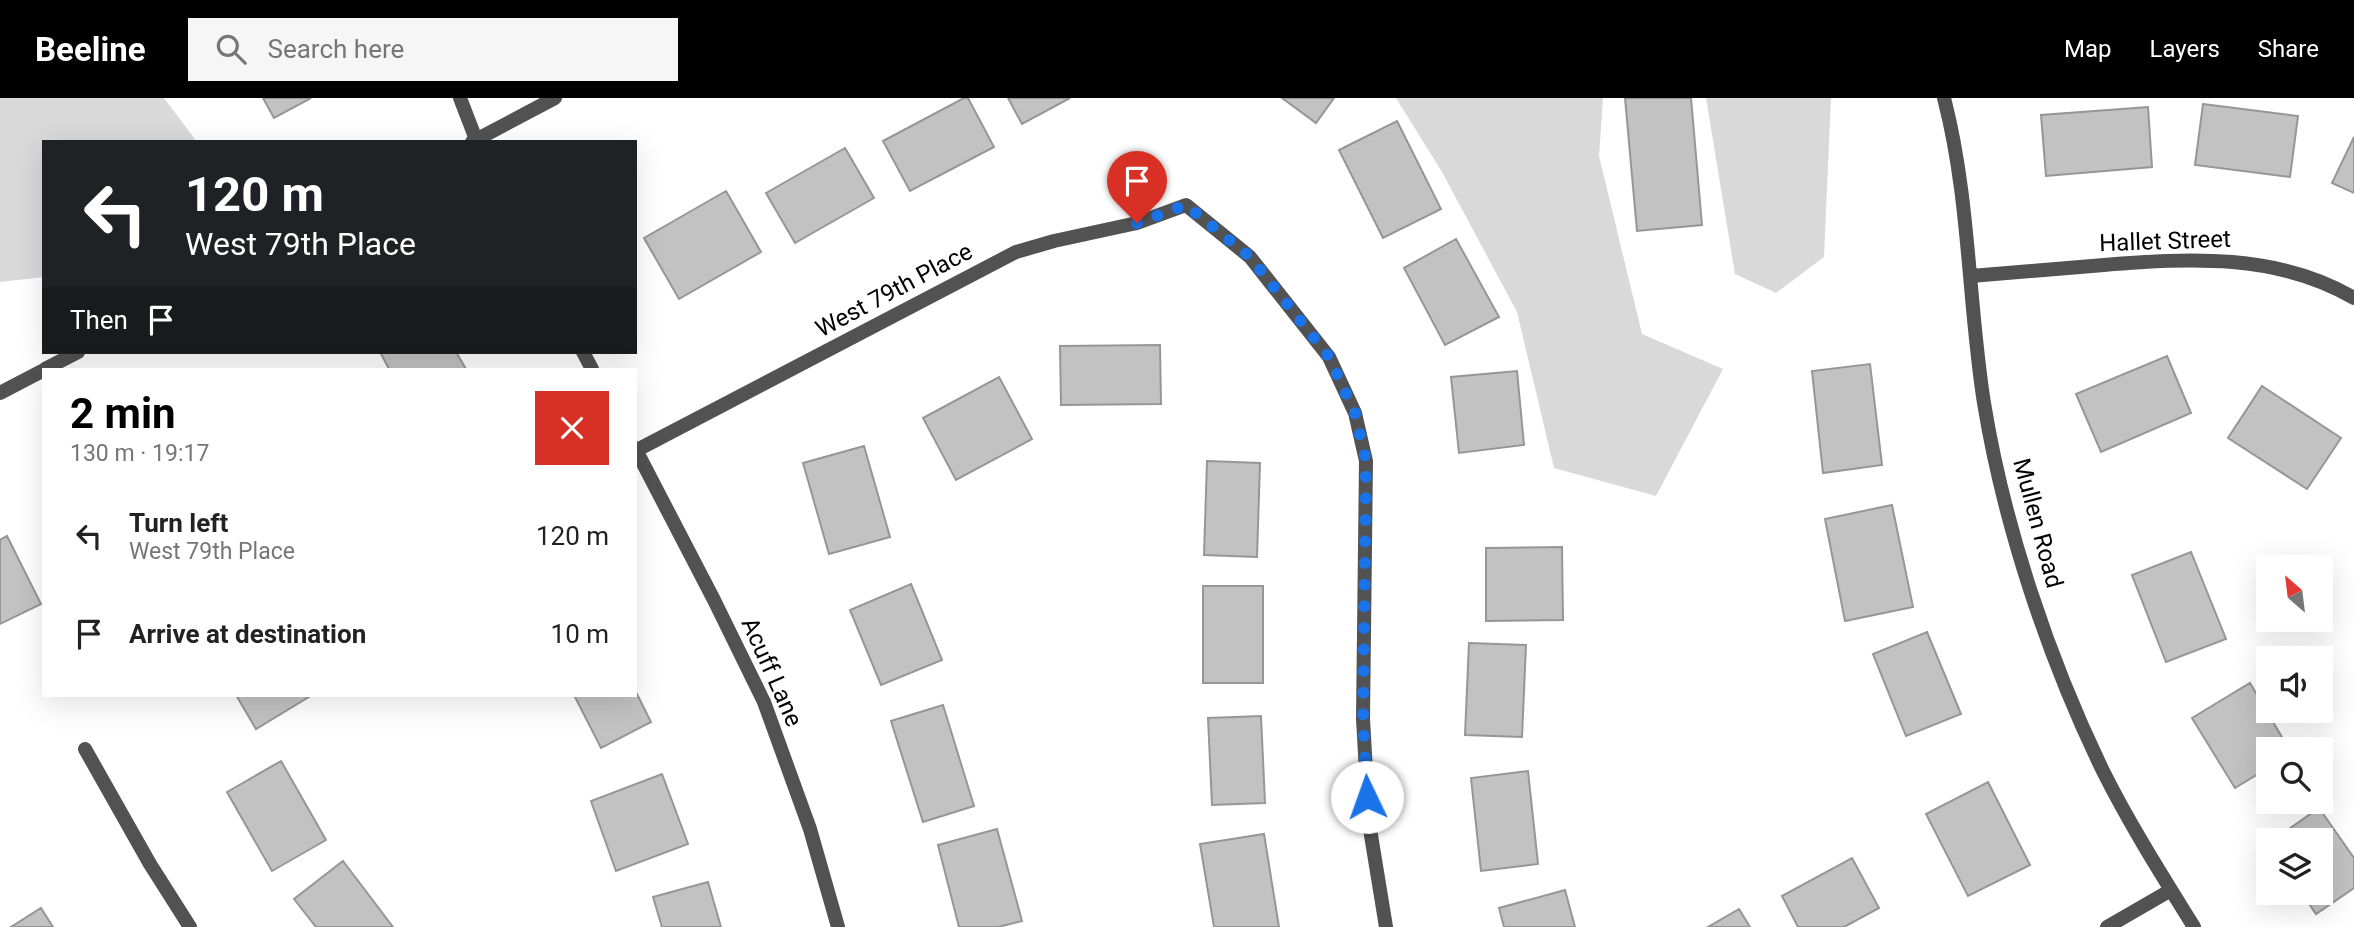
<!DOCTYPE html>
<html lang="en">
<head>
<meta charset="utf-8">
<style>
  :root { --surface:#fff; --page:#f6f6f6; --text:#222; --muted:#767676; --accent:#000 }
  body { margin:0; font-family:Roboto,sans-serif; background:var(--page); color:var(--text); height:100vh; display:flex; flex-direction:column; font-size:26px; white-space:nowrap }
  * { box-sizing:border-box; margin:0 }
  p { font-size:23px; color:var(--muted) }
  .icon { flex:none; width:38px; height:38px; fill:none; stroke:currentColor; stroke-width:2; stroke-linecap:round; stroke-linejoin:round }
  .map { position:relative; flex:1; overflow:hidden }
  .sheet { position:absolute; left:42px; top:270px; width:595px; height:329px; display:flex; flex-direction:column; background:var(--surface); border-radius:0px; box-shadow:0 7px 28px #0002 }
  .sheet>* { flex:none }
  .banner { position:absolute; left:42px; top:42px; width:595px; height:214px; border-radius:0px; box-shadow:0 7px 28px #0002; background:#202124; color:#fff; overflow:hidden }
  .needle { width:46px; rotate:332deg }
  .tools { position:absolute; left:2256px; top:457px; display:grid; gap:14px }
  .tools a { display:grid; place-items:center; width:77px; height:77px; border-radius:0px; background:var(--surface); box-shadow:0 7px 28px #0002; font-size:35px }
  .pin { position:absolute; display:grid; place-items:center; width:60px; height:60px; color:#fff; margin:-72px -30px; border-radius:50% 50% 50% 0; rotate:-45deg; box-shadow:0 0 7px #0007 }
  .pin .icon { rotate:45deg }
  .me { position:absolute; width:77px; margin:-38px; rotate:357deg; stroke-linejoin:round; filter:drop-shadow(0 0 5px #0008) }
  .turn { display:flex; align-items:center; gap:24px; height:147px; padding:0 28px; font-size:32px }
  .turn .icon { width:91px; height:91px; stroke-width:2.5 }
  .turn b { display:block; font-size:49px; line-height:60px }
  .then { display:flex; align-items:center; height:66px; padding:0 28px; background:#0003; gap:14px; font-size:26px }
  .round { display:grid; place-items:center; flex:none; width:74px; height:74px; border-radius:0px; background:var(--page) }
  .overview { display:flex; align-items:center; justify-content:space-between; height:119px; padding:0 28px }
  h1 { font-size:42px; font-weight:700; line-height:52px; color:var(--accent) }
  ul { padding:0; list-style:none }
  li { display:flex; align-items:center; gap:21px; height:98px; padding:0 28px }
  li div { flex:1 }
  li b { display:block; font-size:26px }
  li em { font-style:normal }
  header { display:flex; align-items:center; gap:42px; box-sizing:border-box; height:98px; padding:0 35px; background:var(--accent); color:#fff }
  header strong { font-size:33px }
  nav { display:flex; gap:38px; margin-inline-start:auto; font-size:24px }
  .search { width:490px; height:63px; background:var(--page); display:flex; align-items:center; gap:18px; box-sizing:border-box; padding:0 24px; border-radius:0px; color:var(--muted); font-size:26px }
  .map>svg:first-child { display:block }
  .green { fill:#d9d9d9 }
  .building { fill:#c2c2c2; stroke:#969696; stroke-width:2 }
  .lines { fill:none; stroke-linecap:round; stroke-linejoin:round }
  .minor { stroke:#525252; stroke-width:14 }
  .tertiary { stroke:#525252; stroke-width:14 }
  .route { stroke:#1a73e8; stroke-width:12; stroke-dasharray:0 21.6 }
  .labels { text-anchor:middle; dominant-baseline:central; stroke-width:5; stroke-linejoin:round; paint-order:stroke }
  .street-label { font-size:24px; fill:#000; stroke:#fff }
</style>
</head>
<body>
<header>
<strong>Beeline</strong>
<div class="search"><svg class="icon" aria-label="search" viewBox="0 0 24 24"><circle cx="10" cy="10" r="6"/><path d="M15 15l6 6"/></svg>Search here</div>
<nav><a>Map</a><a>Layers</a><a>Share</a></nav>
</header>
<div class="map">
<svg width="2354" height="829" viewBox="0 0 2354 829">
  <rect width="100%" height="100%" fill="#fff"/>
  <path class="green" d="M0,0H164L197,44H44V179L0,184Z
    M1396,0H1603L1599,58L1642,236L1723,271L1656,398L1554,370L1517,214L1442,74Z
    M1706,0H1831L1824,159L1776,195L1735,176Z"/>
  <path class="building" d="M263,0H311L274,20Z
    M964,0H968L994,49L910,93L883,43Z
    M1008,0H1070L1022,26Z
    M1282,0H1334L1316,25Z
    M1625,0H1691L1702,127L1637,133Z
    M2203,6L2298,18L2290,79L2195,67Z
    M2148,9L2152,69L2046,78L2041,17Z
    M1397,23L1441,111L1383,140L1339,52Z
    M2354,39V95L2332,85Z
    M845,50L874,100L795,145L766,95Z
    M726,93L761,154L679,201L644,140Z
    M1456,141L1499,219L1445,247L1404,170Z
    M1160,247L1161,306L1061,307L1060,248Z
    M380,254H456L466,271H389Z
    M2167,258L2191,315L2101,354L2076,296Z
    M1870,266L1882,367L1823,375L1812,273Z
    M1517,273L1524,347L1459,355L1451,279Z
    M999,279L1032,341L956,382L923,320Z
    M2262,288L2341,340L2307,391L2228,340Z
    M864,348L890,439L829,456L803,365Z
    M1207,363L1260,365L1257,459L1204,457Z
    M1892,407L1913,509L1845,523L1825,421Z
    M7,438L41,506L0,526V442Z
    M1562,449L1563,522L1486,523V450Z
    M2191,454L2226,541L2166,564L2132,477Z
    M911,486L942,562L881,587L850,512Z
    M1203,488H1263V585H1203Z
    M1927,534L1961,616L1906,638L1873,556Z
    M1469,545L1526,547L1522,639L1465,637Z
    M2250,585L2289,651H2268V670L2235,690L2192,620Z
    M635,592L651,624L601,650L574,597H635Z
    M236,597H312L256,631Z
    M943,607L974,708L923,724L891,623Z
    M1261,618L1265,705L1212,707L1208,620Z
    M281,663L326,742L272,773L227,694Z
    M1528,673L1538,766L1481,773L1471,680Z
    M662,676L688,746L616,773L591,703Z
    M1988,684L2030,767L1968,798L1926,716Z
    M2319,710L2354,760V790L2316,816L2301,794H2320V742H2273Z
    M997,731L1022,823L998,829H959L938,747Z
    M1264,736L1279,829H1214L1200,746Z
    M1852,760L1879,810L1844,829H1798L1782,798Z
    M343,763L393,829H316L294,801Z
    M708,784L721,829H662L653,799Z
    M1565,792L1575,829H1504L1499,810Z
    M41,810L53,829H11Z
    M1739,811L1750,829H1708Z"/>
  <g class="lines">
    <path class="minor" d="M460,0L477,44
      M1944,0C1970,100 1968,204 1984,305C2004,428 2049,562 2103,673C2130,727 2163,779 2194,829
      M1971,178C2015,174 2060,171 2104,167C2190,160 2277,155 2354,200
      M583,254L592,271
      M635,350L714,502L764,604L810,731L838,829
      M637,352L1016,154L1054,143L1137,125L1186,107L1250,159L1329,259L1355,315L1366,363L1363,621L1369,725L1386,829
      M85,651L150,766L190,829
      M2107,829L2171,792"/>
    <path class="tertiary" d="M472,44L555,0
      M45,271L78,254
      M0,295L44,272"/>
  </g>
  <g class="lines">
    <path class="route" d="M1137,125L1186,107L1250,159L1329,259L1355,315L1366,363L1363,621L1367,699"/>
  </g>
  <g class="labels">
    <g class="street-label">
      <text transform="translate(2165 143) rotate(-2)">Hallet Street</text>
      <text transform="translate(894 192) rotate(-28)">West 79th Place</text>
      <text transform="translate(2038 425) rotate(75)">Mullen Road</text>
      <text transform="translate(772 574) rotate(66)">Acuff Lane</text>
    </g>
  </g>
</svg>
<div class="tools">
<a><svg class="needle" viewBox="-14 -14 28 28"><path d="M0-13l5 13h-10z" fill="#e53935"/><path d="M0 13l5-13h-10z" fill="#767676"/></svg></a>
<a><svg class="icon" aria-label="sound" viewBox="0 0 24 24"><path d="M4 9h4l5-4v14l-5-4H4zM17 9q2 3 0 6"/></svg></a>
<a><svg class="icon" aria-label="search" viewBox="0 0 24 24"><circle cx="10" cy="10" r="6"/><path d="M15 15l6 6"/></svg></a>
<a><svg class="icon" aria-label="layers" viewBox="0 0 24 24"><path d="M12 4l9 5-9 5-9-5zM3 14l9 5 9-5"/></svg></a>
</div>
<div class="pin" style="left:1137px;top:125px;background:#d93025"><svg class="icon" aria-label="arrive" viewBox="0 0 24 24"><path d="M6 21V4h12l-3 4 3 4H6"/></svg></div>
<svg class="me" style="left:1367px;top:699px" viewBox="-20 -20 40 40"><circle r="19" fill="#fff"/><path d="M0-13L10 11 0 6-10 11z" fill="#1a73e8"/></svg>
<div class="banner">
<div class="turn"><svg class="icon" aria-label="left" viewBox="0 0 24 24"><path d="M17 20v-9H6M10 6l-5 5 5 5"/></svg><div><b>120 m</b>West 79th Place</div></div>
<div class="then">Then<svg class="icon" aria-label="arrive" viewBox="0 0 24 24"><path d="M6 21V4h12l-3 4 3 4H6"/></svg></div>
</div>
<section class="sheet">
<div class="overview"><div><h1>2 min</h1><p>130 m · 19:17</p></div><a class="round" style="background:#d93025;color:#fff"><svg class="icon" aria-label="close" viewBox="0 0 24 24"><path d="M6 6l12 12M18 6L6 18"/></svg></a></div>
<ul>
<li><svg class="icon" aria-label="left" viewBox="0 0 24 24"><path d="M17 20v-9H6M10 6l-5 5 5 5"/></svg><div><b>Turn left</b><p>West 79th Place</p></div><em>120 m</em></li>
<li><svg class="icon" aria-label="arrive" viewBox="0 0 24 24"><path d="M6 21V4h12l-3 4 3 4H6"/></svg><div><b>Arrive at destination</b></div><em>10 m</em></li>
</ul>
</section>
</div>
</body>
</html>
